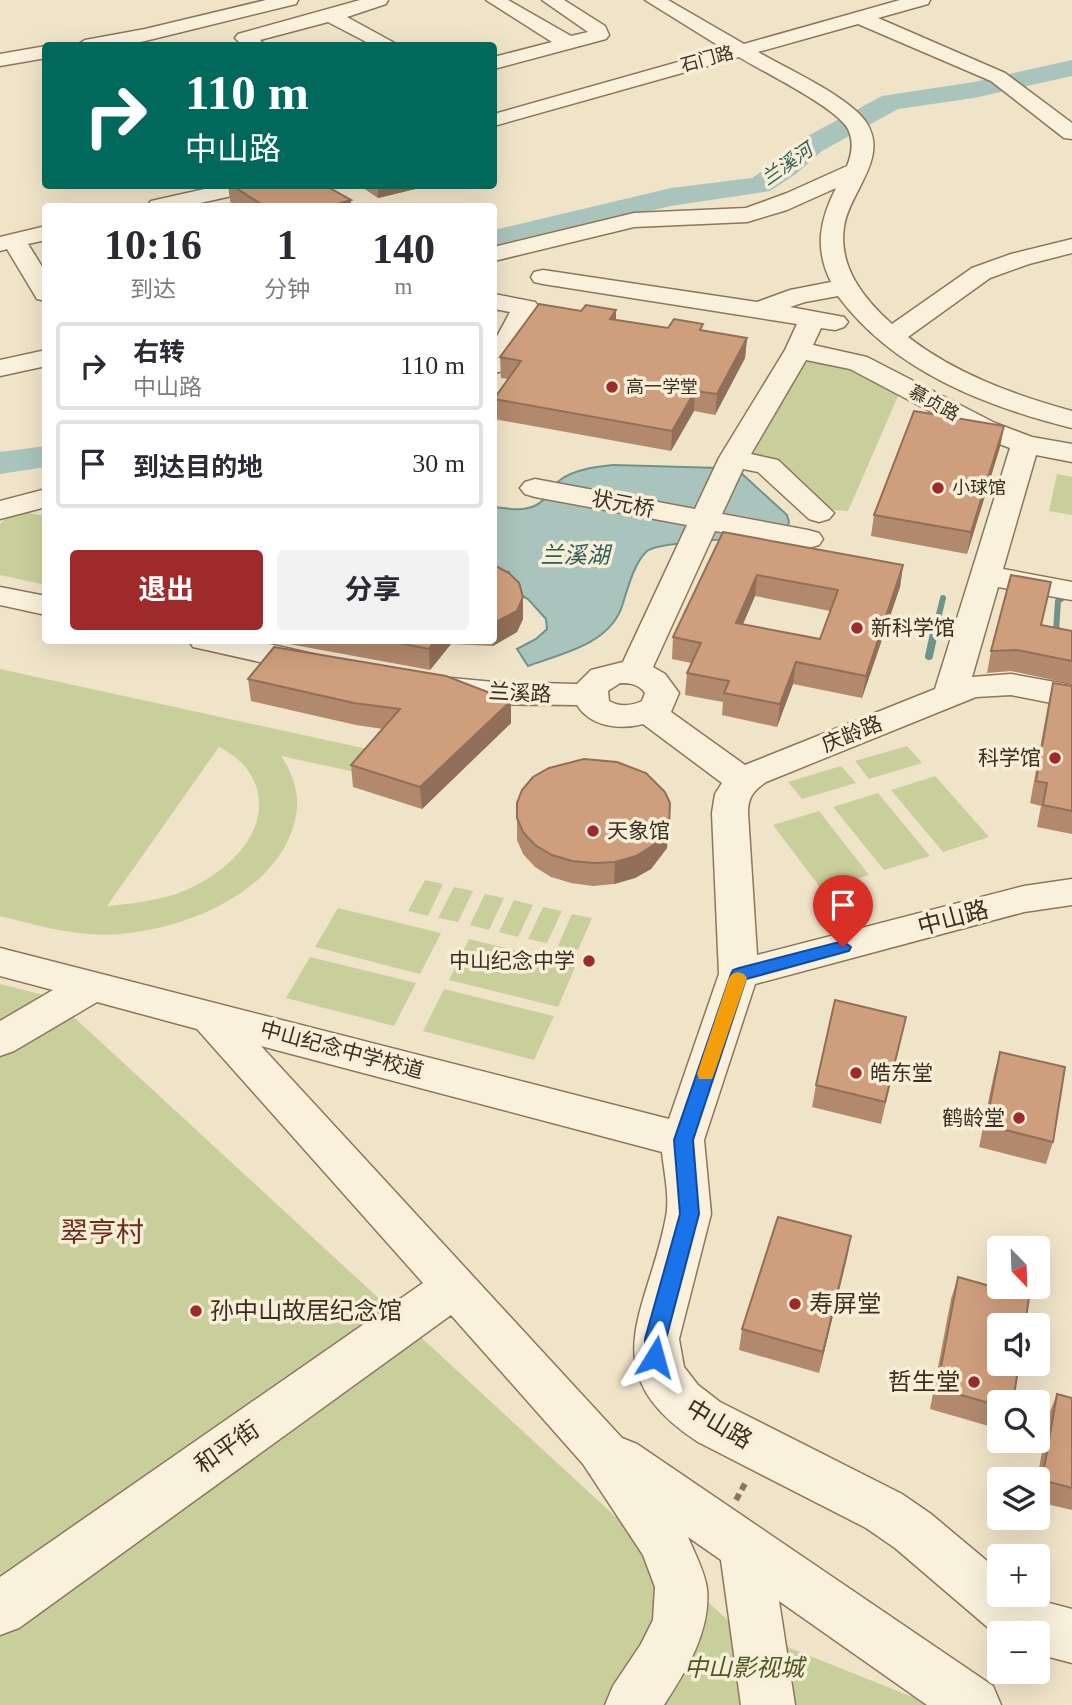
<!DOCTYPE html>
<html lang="zh">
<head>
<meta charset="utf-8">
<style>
  :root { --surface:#fff; --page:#f2f2f3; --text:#2b2b33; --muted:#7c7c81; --line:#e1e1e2; --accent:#9e2a2b }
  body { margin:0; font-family:"Times New Roman","Noto Sans SC",serif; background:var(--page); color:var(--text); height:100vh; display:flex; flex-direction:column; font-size:26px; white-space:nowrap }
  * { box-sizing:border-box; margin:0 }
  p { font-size:23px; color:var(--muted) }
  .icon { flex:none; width:38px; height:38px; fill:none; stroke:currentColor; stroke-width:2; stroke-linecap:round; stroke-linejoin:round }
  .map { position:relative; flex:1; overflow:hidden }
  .side { position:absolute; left:42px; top:203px; width:455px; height:441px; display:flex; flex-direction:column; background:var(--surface); border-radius:7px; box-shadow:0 7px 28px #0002 }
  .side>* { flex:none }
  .banner { position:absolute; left:42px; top:42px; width:455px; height:147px; border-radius:7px; box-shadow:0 7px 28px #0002; background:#00695c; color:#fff; overflow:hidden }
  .needle { width:46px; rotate:157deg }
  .tools { position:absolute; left:987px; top:1236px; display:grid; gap:14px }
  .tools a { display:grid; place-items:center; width:63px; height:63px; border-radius:7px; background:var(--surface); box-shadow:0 7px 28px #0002; font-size:35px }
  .pin { position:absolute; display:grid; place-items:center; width:60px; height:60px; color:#fff; margin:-72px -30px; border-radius:50% 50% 50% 0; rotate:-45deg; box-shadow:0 0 7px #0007 }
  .pin .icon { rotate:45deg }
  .me { position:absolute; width:77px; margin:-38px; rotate:8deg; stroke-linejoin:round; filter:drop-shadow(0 0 5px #0008) }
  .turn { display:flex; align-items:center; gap:24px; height:147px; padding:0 28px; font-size:32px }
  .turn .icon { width:91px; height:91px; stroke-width:2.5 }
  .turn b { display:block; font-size:49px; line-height:60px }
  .eta { display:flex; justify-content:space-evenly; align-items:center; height:119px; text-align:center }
  .eta b { font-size:42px; font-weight:700; line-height:49px }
  .primary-button { display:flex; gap:14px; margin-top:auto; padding:14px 28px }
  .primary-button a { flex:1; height:80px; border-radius:7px; background:var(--accent); color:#fff; font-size:28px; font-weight:700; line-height:80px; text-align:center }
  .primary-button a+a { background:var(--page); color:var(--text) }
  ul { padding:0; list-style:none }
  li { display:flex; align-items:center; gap:21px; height:88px; margin:0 14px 10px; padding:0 14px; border:4px solid var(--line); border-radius:7px }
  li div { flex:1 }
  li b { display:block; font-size:26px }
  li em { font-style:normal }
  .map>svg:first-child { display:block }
  .green { fill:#c9cf9b; fill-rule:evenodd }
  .water { fill:#a9c4bc; stroke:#6f938a; stroke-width:2 }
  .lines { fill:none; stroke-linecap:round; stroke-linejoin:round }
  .stream-far1 { stroke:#6f938a; stroke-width:6 }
  .stream { stroke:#6f938a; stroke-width:8 }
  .river { fill:#a9c4bc; fill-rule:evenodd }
  .minor-casing { stroke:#8d765c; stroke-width:3 }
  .path { stroke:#8d765c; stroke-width:6; stroke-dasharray:7 4.5; stroke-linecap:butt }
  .minor { fill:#faf1dc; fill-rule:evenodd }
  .wall { fill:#b2896c; fill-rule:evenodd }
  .shaded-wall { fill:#916f58 }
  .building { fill:#cf9f7d; stroke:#916f58; stroke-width:2; fill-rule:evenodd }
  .route { fill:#1a73e8; stroke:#114b97; stroke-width:2 }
  .slow { fill:#f59e0b }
  .poi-dot { fill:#9e2a2b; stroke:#f7eed8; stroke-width:2.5 }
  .labels { text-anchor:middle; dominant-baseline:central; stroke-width:7; stroke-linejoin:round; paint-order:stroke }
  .far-street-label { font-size:18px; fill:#3d2e20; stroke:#f7eed8 }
  .far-poi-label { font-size:18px; fill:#3d2e20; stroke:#f7eed8; text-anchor:start }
  .far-water-label { font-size:19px; font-style:italic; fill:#2f5d5a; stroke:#f7eed8 }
  .street-label { font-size:21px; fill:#3d2e20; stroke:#f7eed8 }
  .poi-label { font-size:21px; fill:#3d2e20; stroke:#f7eed8; text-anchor:start }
  .water-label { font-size:23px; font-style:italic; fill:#2f5d5a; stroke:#f7eed8 }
  .near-street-label { font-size:24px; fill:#3d2e20; stroke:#f7eed8 }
  .near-poi-label { font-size:24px; fill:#3d2e20; stroke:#f7eed8; text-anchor:start }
  .near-park-label { font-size:24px; font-style:italic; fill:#4d5a26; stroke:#f7eed8 }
  .near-quarter-label { font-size:28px; fill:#6b2e1e; stroke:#f7eed8 }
</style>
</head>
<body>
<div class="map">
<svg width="1072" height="1705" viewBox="0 0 1072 1705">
  <rect width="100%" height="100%" fill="#f0e4c8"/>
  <path class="green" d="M801,356L863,368L899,394L848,511L803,508L746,454Z
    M1057,474L1072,477V515L1049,511Z
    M14,510L45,516V585L0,575V524Z
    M0,669L381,752L355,772L281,756C293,773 300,795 296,816C281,891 189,928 121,934C79,938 40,926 0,916ZM219,747C238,756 254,772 258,794C267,842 215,880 176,894C153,901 131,904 107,906Z
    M907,746L922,763L869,779L855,761Z
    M841,766L856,783L802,799L788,782Z
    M935,776L989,837L943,852L891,790Z
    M878,793L930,856L884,870L833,807Z
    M819,811L869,875L822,890L773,825Z
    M425,880L443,884L428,916L408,911Z
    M454,887L473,891L458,922L438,918Z
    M485,894L504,898L489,930L470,925Z
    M514,900L533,905L518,937L499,932Z
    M543,907L562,911L547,943L528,939Z
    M338,908L441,933L420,974L315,947Z
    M572,914L592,918L578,950L558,946Z
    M469,939L576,965L558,1007L449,980Z
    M310,957L416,983L394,1026L286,998Z
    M0,984L52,997L733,1625L915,1698L925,1705H0Z
    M444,989L554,1016L534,1060L423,1031Z"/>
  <path class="water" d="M614,465L720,468L741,473L787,515L789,522L785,536C764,537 659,541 647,551C633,564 627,592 621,609C607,645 560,654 528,666L517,649L536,639L547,629L546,619L528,599L517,593L520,585L506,581L509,572L494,569V507C512,509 532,514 546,497C550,491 554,484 560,480C575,469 595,467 614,465Z"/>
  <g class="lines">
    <path class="stream-far1" d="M935,631L943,598
      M1056,631L1058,601L1072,591"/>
    <path class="stream" d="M1056,637V629
      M929,656L935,629"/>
    <path class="river" d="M1072,60V76L974,98L898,109L822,151L796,174L770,191L671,206L494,248V230L671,188L752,178L776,162L802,139L882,96L974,82Z
      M46,446V467L0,474V452Z"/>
    <defs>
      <path id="minor" d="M266,0H298L296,4L145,41L120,46H75L85,40L145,29Z
        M360,0H388L386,4L347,17L400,46H374L328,22L260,40L266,46H243L235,38L238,34Z
        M486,0H508L571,36L588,32L542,0H564L605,26L609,35L606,39L494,69V57L552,42Z
        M645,0H668L744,44L900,0H930L928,4L878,18L1005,73L1072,123V139L1064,138L991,81L858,24L758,52C787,69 848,96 866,122C890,158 849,192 844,227C838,267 864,299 892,324L972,268L1011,254L1072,239V253L1029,264L990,278L908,337C956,374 1014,395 1072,411V428C984,406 894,371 838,296L805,302L790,307L844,317L848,322L844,327L835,330L821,328L813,345L867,357L995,423L1032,437L1072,444V462L1036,455L1003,569L1072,582V600L998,587L972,677L1011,674L1072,685V707L1011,695L976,697L766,782C753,791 748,797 748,813L757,955L1024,886L1072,879V905L1024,912L755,984L704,1140L711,1214L679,1339L684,1367L698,1385L720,1402L902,1494L931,1514L999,1571V1594H1028L1038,1600L1072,1609V1663L1038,1654V1633H999V1637L895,1548L866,1528L698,1442C590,1371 648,1313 666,1217C670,1197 664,1172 662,1152L261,1046L622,1438L637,1444L993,1686L1001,1705H927L779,1601L795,1705H741L721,1560L688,1537C694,1552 705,1572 707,1589C711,1631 686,1671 664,1705H605L613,1686L641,1644L653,1620L655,1587L643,1555L583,1464L451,1315L19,1628L0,1635V1577L423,1283L197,1029L97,1002L14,1051L0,1056V1021L53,990L0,976V948L669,1119L719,974L712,813L715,794L722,783L643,724C619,730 591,727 577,705C528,704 476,707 428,694L423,687L428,680L440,677L494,682L577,684L591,670L623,662L687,525L535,497L525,494L520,488L525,482L535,479L695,509L719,458L785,350L797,324L543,284L534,282L531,277L534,272L543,270L757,302L790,290L831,282C814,248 820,220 836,188L787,210L747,222L634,227L494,261V247L634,213L746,208L787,193L847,166C852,154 854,142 848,129C836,107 763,72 739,57L494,126V114L724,49ZM806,360L850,369L975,435L1010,448L935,689L745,765L671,712L679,693L665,674L653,667L715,531L808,548L819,545L823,539L819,533L808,530L722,514L743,469L758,472L809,519L819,522L829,519L834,513L778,460L751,454ZM620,683C630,683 639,684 645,693L642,701C632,706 619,707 609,701L608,691Z
        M46,46V58L0,66V54Z
        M218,186H257L254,191L187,206H147L151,201Z
        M46,226V240L28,244L46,273V301L37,299L7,249L0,251V237Z
        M494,294L535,302L539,307L507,365L503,371L494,373V342L510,312L494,309Z
        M46,350V366L0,376V360Z
        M46,489V507L0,519V501Z
        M0,587L46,596V615L0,605Z
        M188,640H252L330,658L334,665L330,672L318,675L193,647Z"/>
    </defs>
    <use href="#minor" class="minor-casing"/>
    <path class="path" d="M736,1500L747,1480"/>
    <use href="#minor" class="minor"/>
  </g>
  <path class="wall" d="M228,186H326L351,200V206H231Z
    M360,186H428L378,198Z
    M616,310V320L668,328L703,330L747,338L745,358L715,415L694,411L671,451L494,419V398L508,379L501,378L500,357L581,311Z
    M1004,426L1000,447L967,554L871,536L874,515Z
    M723,532L903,565L900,587L862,698L793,684L777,727L722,715L723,702L685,695L687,673L691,663L672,659L673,637ZM755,596L830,611L820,639L743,624Z
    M523,597V619L517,632L493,646L451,644L430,670L267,640H494Z
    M1041,625L1072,631V684L1011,671L987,673L991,651Z
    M248,679L511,701V723L422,809L353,787L351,765L383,729L356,725L251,701Z
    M1053,683L1072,686V834L1037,827L1041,806L1030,803L1048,705Z
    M517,803L667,848L651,869L635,878L614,884L593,886L571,883L551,877L535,867L523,854L517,840Z
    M906,1017L881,1124L812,1107L816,1085Z
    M1000,1052L1053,1142L1046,1164L979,1147L994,1074Z
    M851,1236L819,1373L739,1350L742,1329Z
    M958,1277L999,1402V1429L930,1409L951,1299Z
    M1057,1394L1072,1398V1510L1038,1502L1037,1479L1049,1414Z"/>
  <path class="shaded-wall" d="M378,186H428L378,198Z
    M351,200V206H331Z
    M616,310V330L610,319Z
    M747,338L745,358L715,415L717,394Z
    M695,391L694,411L671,451L672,431Z
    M1004,426L1000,447L967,554L971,532Z
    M903,565L900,587L862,698L866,676Z
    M757,575L755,596L734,645L736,623Z
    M523,597V619L517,632L493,646L494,623Z
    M435,640H451V644L430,670L429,649Z
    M796,662L793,684L777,727L780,704Z
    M511,701V723L422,809L420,787Z
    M669,826L667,848L651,869L635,878L614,884L615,862Z
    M851,1236L847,1258L819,1373L823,1352Z"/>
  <path class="building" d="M233,186H326L351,200L331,206H264Z
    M539,304L581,311L586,305L616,310L610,319L668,328L674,319L703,324L700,330L747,338L717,394L695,391L672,431L494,399L521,361L500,357Z
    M914,411L1004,426L971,532L874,515Z
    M723,532L903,565L866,676L796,662L780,704L724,693L729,681L687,673L701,643L673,637ZM757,575L838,590L820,639L736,623Z
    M494,565L509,573L519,583L523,597L517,611L494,623Z
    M1011,575L1051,582L1041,625L1072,631V661L1017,650L991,651Z
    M384,640H435L429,649Z
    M274,647L446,676L511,701L420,787L351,765L400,709L354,703L248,679Z
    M1053,683L1072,686V811L1043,805L1047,783L1036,781Z
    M584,759L617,762L646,773L665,792L670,803L669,826L652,846L636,856L615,862L594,863L572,861L552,855L535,845L523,832L517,818V803L522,790L533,777L549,768Z
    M835,1000L906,1017L885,1102L816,1085Z
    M1000,1052L1065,1067L1053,1142L986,1125Z
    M778,1217L851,1236L823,1352L742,1329Z
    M958,1277L1029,1297L1025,1325H999V1363H1019L1013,1402H999V1406L937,1388Z
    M1057,1394L1072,1398V1488L1042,1480Z"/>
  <path class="route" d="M843,941L851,947L849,951L746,979L693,1140L699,1214L666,1339V1357L663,1364L655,1366L648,1364L645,1357V1339L680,1214L674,1140L731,974L733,970L739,968Z"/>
  <path class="slow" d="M738,972L744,974L747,978L714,1074L712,1079H699L697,1074L729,978L732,974Z"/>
  <g class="poi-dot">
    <circle cx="612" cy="387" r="7"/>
    <circle cx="938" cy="488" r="7"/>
    <circle cx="857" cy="628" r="7"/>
    <circle cx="1055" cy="758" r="7"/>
    <circle cx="593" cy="831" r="7"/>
    <circle cx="589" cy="961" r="7"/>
    <circle cx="856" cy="1073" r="7"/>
    <circle cx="1019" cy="1118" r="7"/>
    <circle cx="795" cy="1304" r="7"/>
    <circle cx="196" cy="1311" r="7"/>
    <circle cx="974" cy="1382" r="7"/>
  </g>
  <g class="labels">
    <g class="far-street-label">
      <text transform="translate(707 59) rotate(-15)">石门路</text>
      <text transform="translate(934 403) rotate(29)">慕贞路</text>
    </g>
    <g class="far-poi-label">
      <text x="626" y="387">高一学堂</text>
      <text x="952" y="488">小球馆</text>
    </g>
    <g class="far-water-label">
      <text transform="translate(787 164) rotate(-35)">兰溪河</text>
    </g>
    <g class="street-label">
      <text transform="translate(623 504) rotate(11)">状元桥</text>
      <text transform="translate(520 693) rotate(3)">兰溪路</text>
      <text transform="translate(852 734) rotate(-22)">庆龄路</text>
      <text transform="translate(342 1050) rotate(15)">中山纪念中学校道</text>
    </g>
    <g class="poi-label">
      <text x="871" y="628">新科学馆</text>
      <text x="1041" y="758" text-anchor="end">科学馆</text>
      <text x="607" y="831">天象馆</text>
      <text x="575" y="961" text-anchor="end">中山纪念中学</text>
      <text x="870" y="1073">皓东堂</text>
      <text x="1005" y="1118" text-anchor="end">鹤龄堂</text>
    </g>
    <g class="water-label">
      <text x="575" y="555">兰溪湖</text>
    </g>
    <g class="near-street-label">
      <text transform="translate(953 918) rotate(-15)">中山路</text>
      <text transform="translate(719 1424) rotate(31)">中山路</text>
      <text transform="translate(227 1447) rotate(-35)">和平街</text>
    </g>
    <g class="near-poi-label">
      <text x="809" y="1304">寿屏堂</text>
      <text x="210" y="1311">孙中山故居纪念馆</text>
      <text x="960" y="1382" text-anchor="end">哲生堂</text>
    </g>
    <g class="near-park-label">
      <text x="744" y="1668">中山影视城</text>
    </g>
    <g class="near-quarter-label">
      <text x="102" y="1232">翠亨村</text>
    </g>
  </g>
</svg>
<div class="tools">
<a><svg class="needle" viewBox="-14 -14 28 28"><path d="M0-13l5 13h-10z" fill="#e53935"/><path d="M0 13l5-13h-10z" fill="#7c7c81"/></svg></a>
<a><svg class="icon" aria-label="sound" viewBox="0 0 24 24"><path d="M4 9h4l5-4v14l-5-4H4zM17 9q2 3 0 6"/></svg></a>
<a><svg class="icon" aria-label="search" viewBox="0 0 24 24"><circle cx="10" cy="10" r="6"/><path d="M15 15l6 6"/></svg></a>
<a><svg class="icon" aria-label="layers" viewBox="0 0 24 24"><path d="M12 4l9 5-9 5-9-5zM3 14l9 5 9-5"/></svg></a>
<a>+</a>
<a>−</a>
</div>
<div class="pin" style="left:843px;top:947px;background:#d93025"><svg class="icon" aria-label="arrive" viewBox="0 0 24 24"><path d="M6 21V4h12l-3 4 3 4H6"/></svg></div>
<svg class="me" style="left:655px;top:1357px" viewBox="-20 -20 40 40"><path d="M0-17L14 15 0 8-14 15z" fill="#1a73e8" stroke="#fff" stroke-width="4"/></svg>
<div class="banner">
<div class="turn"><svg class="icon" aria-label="right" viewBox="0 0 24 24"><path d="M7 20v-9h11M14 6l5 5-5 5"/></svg><div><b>110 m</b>中山路</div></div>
</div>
<section class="side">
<div class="eta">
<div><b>10:16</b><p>到达</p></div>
<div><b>1</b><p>分钟</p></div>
<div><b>140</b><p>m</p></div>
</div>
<ul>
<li><svg class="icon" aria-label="right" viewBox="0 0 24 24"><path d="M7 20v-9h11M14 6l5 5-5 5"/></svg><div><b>右转</b><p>中山路</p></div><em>110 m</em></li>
<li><svg class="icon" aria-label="arrive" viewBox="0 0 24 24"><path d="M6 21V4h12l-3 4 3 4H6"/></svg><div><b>到达目的地</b></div><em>30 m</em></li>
</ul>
<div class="primary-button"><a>退出</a><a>分享</a></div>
</section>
</div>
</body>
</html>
